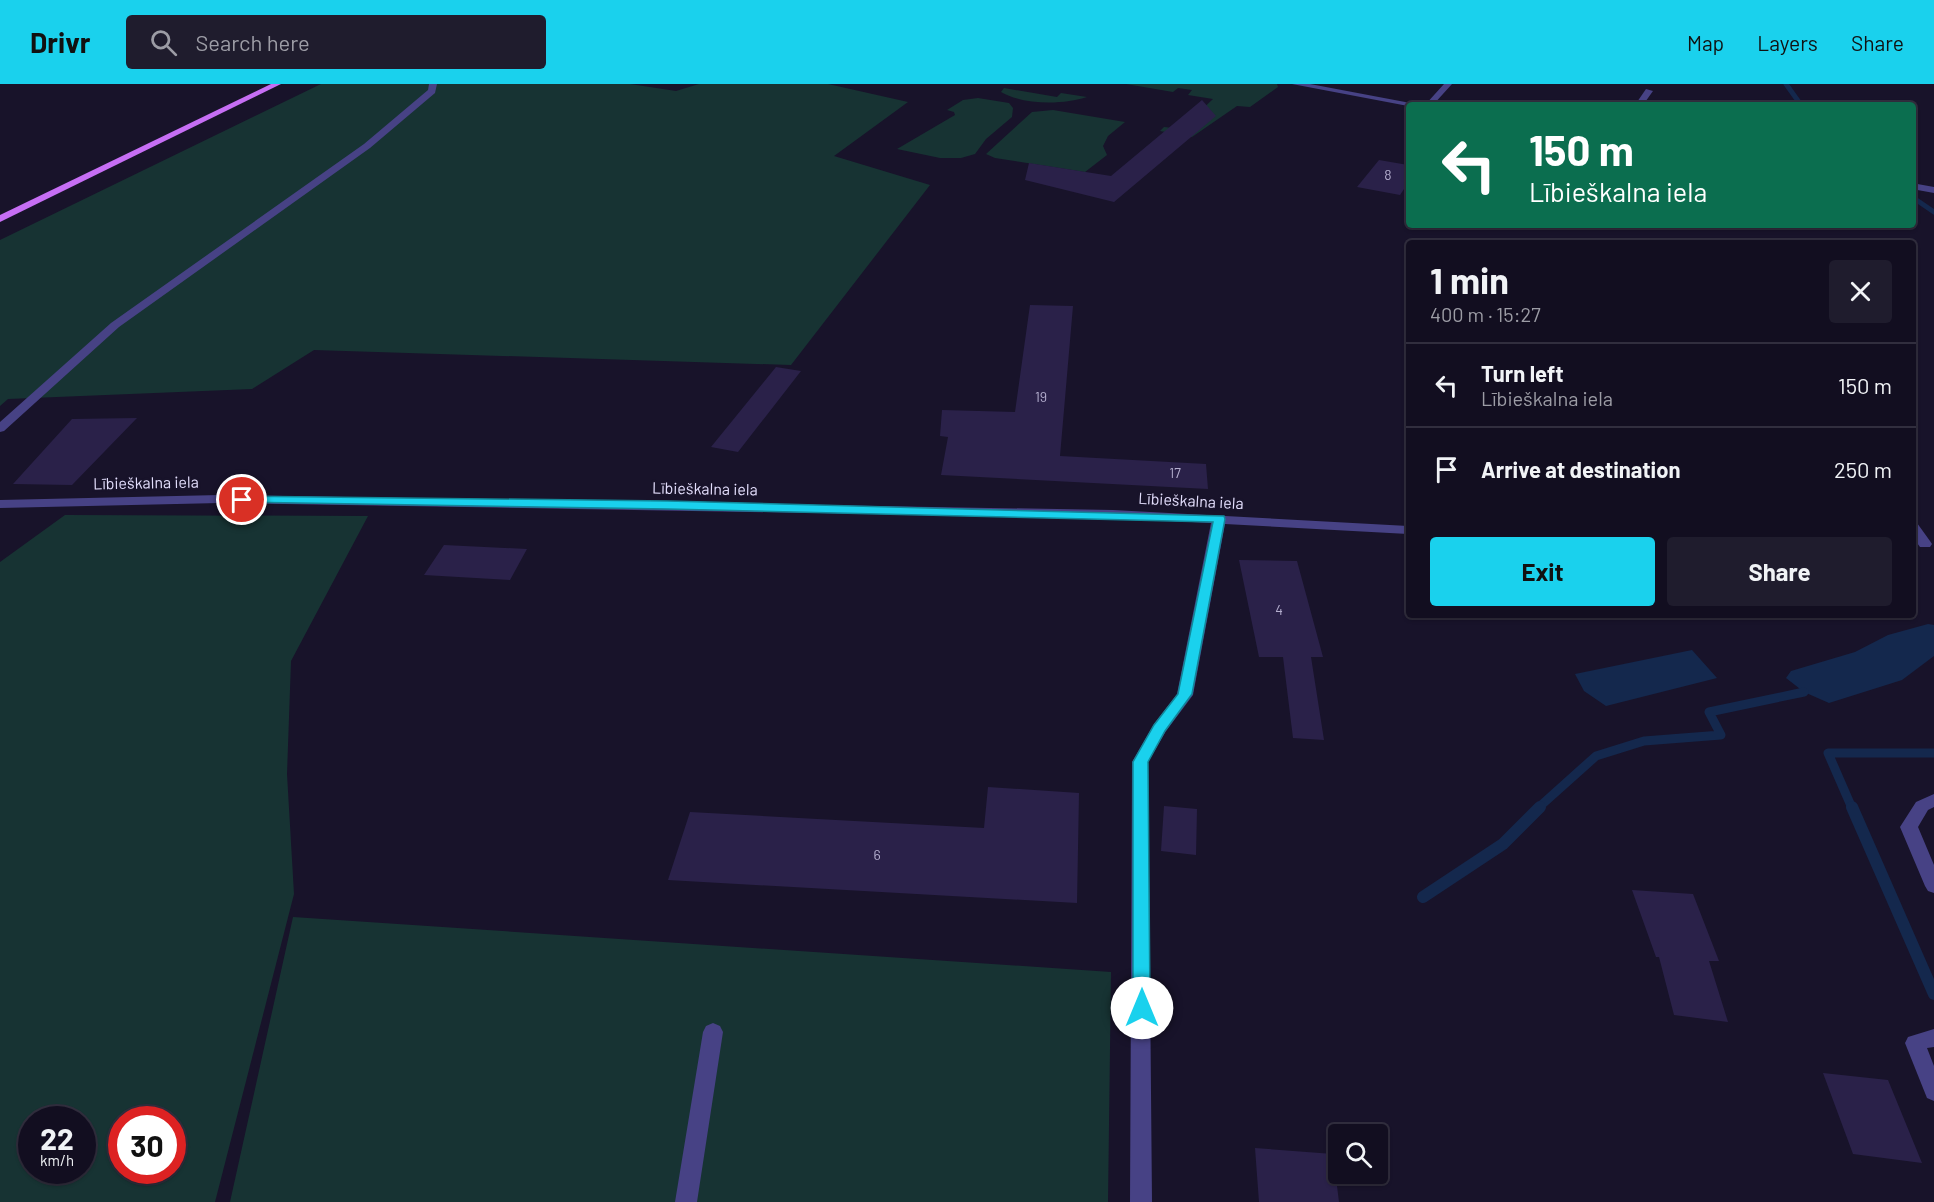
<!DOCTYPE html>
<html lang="en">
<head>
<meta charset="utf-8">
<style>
  :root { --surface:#120e20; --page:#1f1c2d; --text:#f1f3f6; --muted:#9c9ca5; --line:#312e3e; --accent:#1ad1ed }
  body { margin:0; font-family:Barlow,sans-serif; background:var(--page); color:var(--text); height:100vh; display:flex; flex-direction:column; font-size:22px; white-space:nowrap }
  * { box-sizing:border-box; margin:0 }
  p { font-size:20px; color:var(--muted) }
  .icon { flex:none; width:33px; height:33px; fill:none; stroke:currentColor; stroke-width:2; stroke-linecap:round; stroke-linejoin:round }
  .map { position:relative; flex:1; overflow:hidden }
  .sheet { position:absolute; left:1406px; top:156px; width:510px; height:378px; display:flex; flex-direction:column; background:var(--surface); border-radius:6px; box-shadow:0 2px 4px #0004,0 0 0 2px var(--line) }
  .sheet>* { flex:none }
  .guide { position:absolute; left:1406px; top:18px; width:510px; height:126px; border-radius:6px; box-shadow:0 2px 4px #0004,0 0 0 2px var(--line); background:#0b6e4f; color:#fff; overflow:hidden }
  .tools { position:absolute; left:1328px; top:1040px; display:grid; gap:12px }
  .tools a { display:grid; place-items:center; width:60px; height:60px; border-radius:6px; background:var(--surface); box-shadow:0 2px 4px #0004,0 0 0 2px var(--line); font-size:30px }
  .speed { position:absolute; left:18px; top:1022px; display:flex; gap:12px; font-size:30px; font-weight:700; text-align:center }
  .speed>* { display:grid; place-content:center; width:78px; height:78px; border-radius:50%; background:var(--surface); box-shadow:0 2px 4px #0004,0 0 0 2px var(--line); line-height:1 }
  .speed small { font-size:15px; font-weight:400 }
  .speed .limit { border:9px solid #d22; background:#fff; color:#111 }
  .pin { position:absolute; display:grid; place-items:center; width:51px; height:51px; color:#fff; margin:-26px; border:3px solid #fff; border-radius:50%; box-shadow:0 2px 6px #0007 }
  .me { position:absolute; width:66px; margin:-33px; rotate:0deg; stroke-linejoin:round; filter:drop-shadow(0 0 4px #0008) }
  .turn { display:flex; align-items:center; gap:21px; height:126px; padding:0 24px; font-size:27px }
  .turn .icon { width:78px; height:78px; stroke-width:2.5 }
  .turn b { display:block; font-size:42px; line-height:51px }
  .round { display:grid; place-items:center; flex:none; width:63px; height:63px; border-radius:6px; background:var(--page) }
  .overview { display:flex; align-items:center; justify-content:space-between; height:102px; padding:0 24px }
  h1 { font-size:36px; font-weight:700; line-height:45px }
  .action { display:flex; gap:12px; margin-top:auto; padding:12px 24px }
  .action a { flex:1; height:69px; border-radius:6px; background:var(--accent); color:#111; font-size:24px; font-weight:700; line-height:69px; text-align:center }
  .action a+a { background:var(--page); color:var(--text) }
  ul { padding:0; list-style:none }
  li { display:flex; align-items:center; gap:18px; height:84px; padding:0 24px; border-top:2px solid var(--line) }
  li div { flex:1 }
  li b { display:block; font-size:22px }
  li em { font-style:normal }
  header { display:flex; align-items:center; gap:36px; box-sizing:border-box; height:84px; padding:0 30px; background:var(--accent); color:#111 }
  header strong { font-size:28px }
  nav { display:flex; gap:33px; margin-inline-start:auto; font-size:21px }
  .search { width:420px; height:54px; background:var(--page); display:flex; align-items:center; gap:15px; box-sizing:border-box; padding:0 21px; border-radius:6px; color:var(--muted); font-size:22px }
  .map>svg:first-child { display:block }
  .green { fill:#173333; fill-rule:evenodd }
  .water { fill:#14284d }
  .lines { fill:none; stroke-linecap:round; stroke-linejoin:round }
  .stream-far2 { stroke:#14284d; stroke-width:5 }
  .stream-far1 { stroke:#14284d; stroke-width:9 }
  .stream { stroke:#14284d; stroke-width:12 }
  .building { fill:#2a2149 }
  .minor { fill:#474285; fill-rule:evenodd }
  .major { fill:#c66ef4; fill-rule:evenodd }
  .route { fill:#1ad1ed; stroke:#11889a; stroke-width:1.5 }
  .labels { text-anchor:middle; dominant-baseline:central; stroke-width:5; stroke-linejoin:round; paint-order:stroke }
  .number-label { font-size:14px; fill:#b5afcf }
  .street-label { font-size:16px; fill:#e3defc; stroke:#18132a }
</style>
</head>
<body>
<header>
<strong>Drivr</strong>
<div class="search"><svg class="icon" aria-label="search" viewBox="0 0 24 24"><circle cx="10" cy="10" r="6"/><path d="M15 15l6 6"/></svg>Search here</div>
<nav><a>Map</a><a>Layers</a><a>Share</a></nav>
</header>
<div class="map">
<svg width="1934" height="1118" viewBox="0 0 1934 1118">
  <rect width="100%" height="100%" fill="#18132a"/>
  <path class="green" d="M321,0H630L676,7L699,0H828L908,18L834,72L930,101L791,281L314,266L252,305L8,315L0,322V156Z
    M1126,0H1277L1278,3L1250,23L1237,22L1192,53L1160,47L1164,43L1181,45L1213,15L1188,11L1192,6L1178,4L1173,8Z
    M1004,4L1057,13L1061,9L1087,13C1063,21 1023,21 1001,8Z
    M978,14L1009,19L1013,24L1012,33L986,55L975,70L961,74H940L897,65L955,31L954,28L947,26L963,16Z
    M1053,26L1125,38L1108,52L1103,62L1107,71L1085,88L995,74L986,70L1032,28Z
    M65,431L368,432L291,577L287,690L294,810L215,1118H0V478ZM32,1035H82V1086H32ZM122,1035H172V1086H122Z
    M293,833L1111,888L1108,1118H230Z"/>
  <path class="water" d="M1928,540L1934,541V572L1902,596L1829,619L1804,608L1786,594L1791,587L1855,568L1888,551Z
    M1692,566L1717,594L1606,622L1584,607L1575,590Z"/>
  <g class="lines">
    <path class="stream-far2" d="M1786,0L1801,21
      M1912,113L1934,128"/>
    <path class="stream-far1" d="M1538,724L1596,672L1644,657L1721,651L1709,628L1804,608
      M1852,724L1828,669H1934"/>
    <path class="stream" d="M1852,723L1934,910
      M1423,813L1503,760L1540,723"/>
  </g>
  <path class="building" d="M1202,16L1216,32L1114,118L1025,96L1029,79L1111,92Z
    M1379,76L1408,81V99L1400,111L1357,103Z
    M1030,221L1073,222L1060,372L1206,380L1208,405L941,391L948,353L940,352L942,326L1015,328Z
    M776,283L801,287L738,368L711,363Z
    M137,334L72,401L13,400L72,335Z
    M444,461L527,465L510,496L424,491Z
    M1239,476L1297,477L1323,573H1311L1324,656L1293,654L1283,573H1259Z
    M988,703L1079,709L1077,819L668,796L690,728L984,744Z
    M1164,722L1197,725L1196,771L1161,767Z
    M1632,806L1693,810L1719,877H1709L1728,938L1674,931L1659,873H1656Z
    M1823,989L1888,996L1922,1079L1853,1070Z
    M1255,1064L1333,1070L1339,1118H1259Z"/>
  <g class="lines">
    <path class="minor" d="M429,0H437L435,9L370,64L119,243L4,347L0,348V338L111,239L364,60L428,6Z
      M1292,0H1310L1421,21L1408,22Z
      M1444,0H1452L1433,21H1425Z
      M1646,5L1653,7L1643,21H1635Z
      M1912,99L1934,103V109L1912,105Z
      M220,411L1113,426L1408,442V450L1225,440L1193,611L1166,647L1148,678L1152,1118H1130L1132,678L1154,640L1177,610L1211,439L1113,434L220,419L0,424V416Z
      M1912,438L1917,439L1930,457L1932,460L1930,463H1920L1912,452Z
      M1934,710V723L1928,726L1918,743L1934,781V809L1928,807L1925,802L1900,743L1916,718Z
      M713,939L720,942L723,948L697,1118H675L703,948L706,942Z
      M1934,945V963L1927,964L1934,982V1017L1927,1014L1905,959L1908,953Z"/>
    <path class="major" d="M271,0H281L0,138V131Z"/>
  </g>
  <path class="route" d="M242,412L668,417L1224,432L1225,435L1192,610L1165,647L1148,678L1150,924L1148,930L1142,932L1135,930L1133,924V678L1154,641L1178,610L1213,438L668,425L237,418L236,416Z"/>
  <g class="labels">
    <g class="number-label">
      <text x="1388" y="90">8</text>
      <text x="1041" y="312">19</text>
      <text x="1175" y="388">17</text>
      <text x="1279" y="525">4</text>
      <text x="877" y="770">6</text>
    </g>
    <g class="street-label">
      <text transform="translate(146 398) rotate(-1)">Lībieškalna iela</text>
      <text transform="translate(705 404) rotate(1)">Lībieškalna iela</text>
      <text transform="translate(1191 416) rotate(3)">Lībieškalna iela</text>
    </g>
  </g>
</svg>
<div class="tools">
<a><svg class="icon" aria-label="search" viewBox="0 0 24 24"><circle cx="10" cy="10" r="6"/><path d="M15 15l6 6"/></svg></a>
</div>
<div class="speed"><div>22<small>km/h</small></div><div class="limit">30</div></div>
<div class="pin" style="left:242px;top:416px;background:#d93025"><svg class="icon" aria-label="arrive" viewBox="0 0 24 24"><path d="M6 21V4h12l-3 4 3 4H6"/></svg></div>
<svg class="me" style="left:1142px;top:924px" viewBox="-20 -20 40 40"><circle r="19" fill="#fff"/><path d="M0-13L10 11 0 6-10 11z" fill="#1ad1ed"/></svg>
<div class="guide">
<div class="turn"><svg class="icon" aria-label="left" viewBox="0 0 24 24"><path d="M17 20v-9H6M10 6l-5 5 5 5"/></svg><div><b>150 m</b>Lībieškalna iela</div></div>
</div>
<section class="sheet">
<div class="overview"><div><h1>1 min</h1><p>400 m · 15:27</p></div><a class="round"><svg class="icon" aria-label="close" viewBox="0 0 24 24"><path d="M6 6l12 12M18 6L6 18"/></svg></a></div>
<ul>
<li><svg class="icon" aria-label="left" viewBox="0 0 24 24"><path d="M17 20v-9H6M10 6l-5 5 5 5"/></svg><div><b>Turn left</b><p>Lībieškalna iela</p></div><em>150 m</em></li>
<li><svg class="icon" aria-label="arrive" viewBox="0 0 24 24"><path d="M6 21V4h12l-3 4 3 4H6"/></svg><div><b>Arrive at destination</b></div><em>250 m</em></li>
</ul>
<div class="action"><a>Exit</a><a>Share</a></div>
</section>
</div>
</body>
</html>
